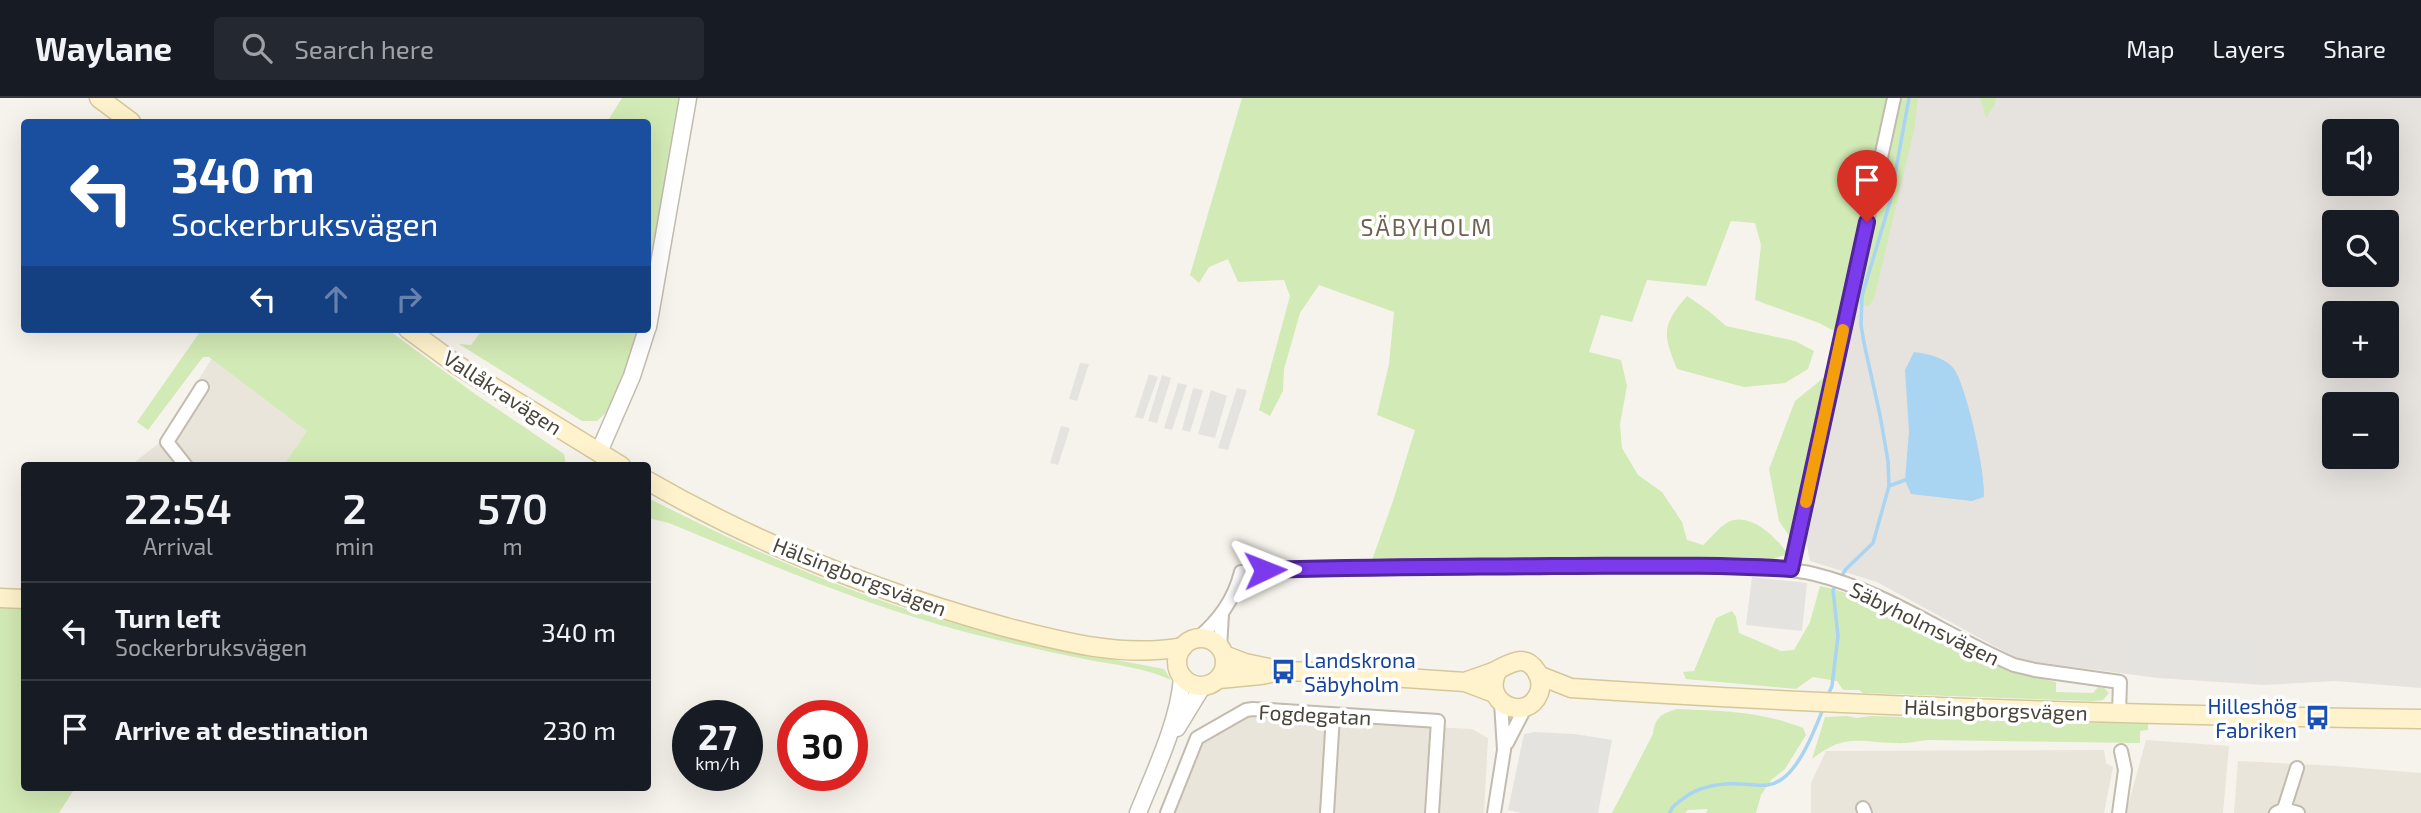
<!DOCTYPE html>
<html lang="en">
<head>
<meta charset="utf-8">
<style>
  :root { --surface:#171b24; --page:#242831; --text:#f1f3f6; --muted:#9ea1a6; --line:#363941 }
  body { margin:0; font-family:"Exo 2",sans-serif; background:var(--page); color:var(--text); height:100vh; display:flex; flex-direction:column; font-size:26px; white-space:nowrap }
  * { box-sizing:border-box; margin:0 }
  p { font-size:23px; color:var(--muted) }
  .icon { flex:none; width:38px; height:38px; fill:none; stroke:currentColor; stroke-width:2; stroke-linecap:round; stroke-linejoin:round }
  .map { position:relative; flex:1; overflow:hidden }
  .panel { position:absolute; left:21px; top:364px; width:630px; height:329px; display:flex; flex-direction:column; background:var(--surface); border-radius:7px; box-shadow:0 7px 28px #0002 }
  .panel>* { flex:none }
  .banner { position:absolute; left:21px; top:21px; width:630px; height:214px; border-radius:7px; box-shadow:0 7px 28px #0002; background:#1a4fa0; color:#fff; overflow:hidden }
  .tools { position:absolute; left:2322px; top:21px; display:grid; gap:14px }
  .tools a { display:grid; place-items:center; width:77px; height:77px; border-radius:7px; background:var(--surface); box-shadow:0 7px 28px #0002; font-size:35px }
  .speed { position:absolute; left:672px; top:602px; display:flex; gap:14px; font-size:35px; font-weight:700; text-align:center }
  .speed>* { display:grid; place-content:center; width:91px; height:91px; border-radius:50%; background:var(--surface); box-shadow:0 7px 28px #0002; line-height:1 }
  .speed small { font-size:18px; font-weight:400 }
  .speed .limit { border:10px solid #d22; background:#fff; color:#111 }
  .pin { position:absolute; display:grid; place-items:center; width:60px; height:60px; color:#fff; margin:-72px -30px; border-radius:50% 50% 50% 0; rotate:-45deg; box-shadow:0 0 7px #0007 }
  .pin .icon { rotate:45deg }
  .me { position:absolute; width:77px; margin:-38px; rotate:88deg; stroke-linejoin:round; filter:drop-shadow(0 0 5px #0008) }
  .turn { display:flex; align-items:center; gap:24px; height:147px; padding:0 35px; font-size:32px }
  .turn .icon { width:91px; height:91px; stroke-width:2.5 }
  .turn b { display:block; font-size:49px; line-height:60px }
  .lanes { display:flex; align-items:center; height:66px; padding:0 35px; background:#0003; justify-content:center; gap:35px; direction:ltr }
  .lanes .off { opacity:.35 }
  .eta { display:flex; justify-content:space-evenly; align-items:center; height:119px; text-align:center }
  .eta b { font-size:42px; font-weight:600; line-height:49px }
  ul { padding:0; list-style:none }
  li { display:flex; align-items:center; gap:21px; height:98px; padding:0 35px; border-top:2px solid var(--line) }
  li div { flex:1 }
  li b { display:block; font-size:26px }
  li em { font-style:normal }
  header { display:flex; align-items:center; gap:42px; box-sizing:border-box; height:98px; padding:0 35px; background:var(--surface); border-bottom:2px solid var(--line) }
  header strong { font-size:33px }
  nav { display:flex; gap:38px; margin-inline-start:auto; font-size:24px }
  .search { width:490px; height:63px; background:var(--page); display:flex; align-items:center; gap:18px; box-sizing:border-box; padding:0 24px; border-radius:7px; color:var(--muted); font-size:26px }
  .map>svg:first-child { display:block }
  .residential { fill:#eae5da }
  .industrial { fill:#e6e2dd; fill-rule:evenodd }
  .green { fill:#d2eab5 }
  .parking { fill:#e5e3e0 }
  .water { fill:#a9d4f2 }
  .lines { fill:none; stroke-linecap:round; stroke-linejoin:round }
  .stream { stroke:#a9d4f2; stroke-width:3.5 }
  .minor-casing { stroke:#c2bbae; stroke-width:16 }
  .tertiary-casing { stroke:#c2bbae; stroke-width:19 }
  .secondary-casing { stroke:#d6c79b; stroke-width:21 }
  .minor { stroke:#fff; stroke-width:12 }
  .tertiary { stroke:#fff; stroke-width:16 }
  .secondary { stroke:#fff3cd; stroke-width:18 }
  .route-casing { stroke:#51269a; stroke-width:18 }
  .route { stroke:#7c3aed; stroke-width:12 }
  .slow { stroke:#f59e0b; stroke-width:12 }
  .labels { text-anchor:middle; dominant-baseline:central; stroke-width:7; stroke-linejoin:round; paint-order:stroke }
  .street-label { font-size:21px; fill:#4b4439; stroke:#fff }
  .transit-label { font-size:21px; fill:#164399; stroke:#fff; text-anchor:start }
  .neighbourhood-label { font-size:23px; letter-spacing:2px; fill:#6e6250; stroke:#fff }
</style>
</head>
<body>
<header>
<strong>Waylane</strong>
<div class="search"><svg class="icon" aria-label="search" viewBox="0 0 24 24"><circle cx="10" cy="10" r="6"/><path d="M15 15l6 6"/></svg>Search here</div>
<nav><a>Map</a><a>Layers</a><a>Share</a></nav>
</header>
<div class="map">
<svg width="2421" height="715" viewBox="0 0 2421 715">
  <rect width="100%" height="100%" fill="#f6f3ec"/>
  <path class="residential" d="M214,257L309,333L286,367L130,368L159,345Z
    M1247,619L1472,631L1488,640L1484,715H1171L1202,644Z
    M2146,642L2229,648L2223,715H2126Z
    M2104,652L2106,665L2113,669L2104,715H1811V685L1826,653Z
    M2238,663L2337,668L2421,675V715H2234Z"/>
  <path class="industrial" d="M1902,0H2421V590L2335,583L2264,587L2158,580L2020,562L1877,484L1810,463L1806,443ZM2334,33H2387V86H2334ZM2334,124H2387V177H2334ZM2334,215H2387V268H2334ZM2334,306H2387V359H2334Z"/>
  <path class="green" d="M622,0H681L648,196V24H607Z
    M1242,0H1888L1845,210L1838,235L1819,225L1755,202L1761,147L1755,125L1731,123L1706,188L1647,182L1632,224L1601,217L1589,254L1621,262L1627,288L1620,326L1622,350L1638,377L1662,394L1682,424L1687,442L1703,447C1711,440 1719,429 1728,424C1750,413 1777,440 1788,456L1767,463L1372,462L1393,403L1415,332L1377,317L1389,266L1394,214L1319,187L1300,215L1284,271L1283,293L1270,318L1259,312L1290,198L1284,182L1238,184L1228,161L1209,169L1199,185L1190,177Z
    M1900,0H1918L1914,32L1874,201L1869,208L1859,206Z
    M1980,0H1996L1995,6L1986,20Z
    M1687,198L1710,214L1726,228L1795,243L1814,253L1808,271L1785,285L1744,289L1677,271C1663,236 1661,228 1687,198Z
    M202,231H387L475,296L564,356L566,367H284L307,333L209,259H203L148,332L137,324Z
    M483,231H641L613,308L597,323H582L459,246L471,247Z
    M1827,277L1792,442L1779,423L1769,371L1795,303Z
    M648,400C727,440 806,477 891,506C980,536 1072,554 1164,571L1171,582C1146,570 1116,567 1089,562C1049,554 1009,545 969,535C866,508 766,465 669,425L648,420Z
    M1820,488C1889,503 1940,545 2003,570C2020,577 2038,580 2056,584V594L2093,595L2098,589L2104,590L2109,595L2103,602L2093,603L1863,595L1859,592H1843L1837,583L1813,579L1796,591L1686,581L1683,574L1694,573L1716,520L1732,513L1736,519L1739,535L1781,553L1794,552L1810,524Z
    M0,508L24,509V690H75L59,715H0Z
    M1677,611C1722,613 1760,613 1803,630L1806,637L1785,671L1771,682L1761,697L1756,715H1706L1708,711L1688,712L1685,715H1612L1653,636C1655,619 1661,616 1677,611Z
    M1847,618L1857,620L1871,618L2148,626V632L2140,633V645L1929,642C1918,643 1907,646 1896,645C1858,644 1845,635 1812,661L1825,619Z"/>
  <path class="parking" d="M1080,265L1089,266L1077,303L1069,301Z
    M1149,276L1158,279L1143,321L1135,319Z
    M1162,277L1171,280L1157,325L1148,323Z
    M1178,285L1187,287L1172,332L1164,330Z
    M1193,290L1203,292L1190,334L1182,332Z
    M1237,290L1247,292L1228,352L1218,350Z
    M1211,292L1227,298L1215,340L1198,336Z
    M1061,328L1070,330L1058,367L1050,365Z
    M1752,479L1807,485L1802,533L1746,527Z
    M2156,538L2258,547L2256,585L2129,575V550Z
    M1535,634L1575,636L1612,642L1598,715H1521L1508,712L1524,636Z"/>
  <path class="water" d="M1914,254C1927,256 1945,259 1954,271C1967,290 1986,376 1984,399L1972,403L1911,396L1905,382L1909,333L1905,272Z"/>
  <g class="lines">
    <path class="stream" d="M1889,388L1905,382
      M1828,597L1832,588L1838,538L1833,492L1846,471L1873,445L1889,388L1888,363L1880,317L1864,245L1861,227L1862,198L1890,104L1909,0
      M1670,715C1672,707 1678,705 1684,700C1700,688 1721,685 1741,686C1757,686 1768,691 1782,681C1801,668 1815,631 1823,611"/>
    <defs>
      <path id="minor" d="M186,368L167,344L202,289
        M1791,471L1894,0
        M1197,541C1219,522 1234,502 1241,474L1373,469L1750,468C1771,470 1792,471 1814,476C1885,493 1947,538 2014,567L2035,572L2120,584L2119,615
        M1220,550L1222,516
        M1507,645L1526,608
        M1863,710L1865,715
        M2284,711L2297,670
        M1167,715L1197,640L1246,612L1253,611L1438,623L1432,715
        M1327,715L1333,617
        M1494,715L1504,652L1501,604
        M2119,715L2125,672L2121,653
        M2276,715L2284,711L2298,715"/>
      <path id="tertiary" d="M648,229L688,0
        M599,354L632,278L647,231
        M1177,630L1202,589
        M1138,715C1154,675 1179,623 1182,580"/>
      <path id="secondary" d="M99,0L131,24
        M408,231L457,267L621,368
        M648,383C759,447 881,495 1005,529C1063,544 1123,560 1183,549
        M0,500L24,501
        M1177 564a24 24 0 1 1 48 0a24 24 0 1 1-48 0Z
        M1224,557L1245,565L1273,571
        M1538,577L1571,590C1854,609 2137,617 2421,621
        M1219,581L1261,577L1280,573L1316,574L1465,584L1494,595
        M1465,584C1475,580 1486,577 1495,573C1510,566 1525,554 1537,574C1541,581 1541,589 1539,595C1527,626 1479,605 1498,572"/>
    </defs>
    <use href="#minor" class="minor-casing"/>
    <use href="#tertiary" class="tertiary-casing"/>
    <use href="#secondary" class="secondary-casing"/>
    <use href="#minor" class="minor"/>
    <use href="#tertiary" class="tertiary"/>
    <use href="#secondary" class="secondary"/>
  </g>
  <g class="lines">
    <defs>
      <path id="route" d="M1265,472C1360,469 1456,469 1552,468C1631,468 1712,466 1791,471L1867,124"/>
    </defs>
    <use href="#route" class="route-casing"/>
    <use href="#route" class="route"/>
    <path class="slow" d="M1806,404L1843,232"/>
  </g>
  <defs>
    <symbol id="bus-bare" viewBox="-9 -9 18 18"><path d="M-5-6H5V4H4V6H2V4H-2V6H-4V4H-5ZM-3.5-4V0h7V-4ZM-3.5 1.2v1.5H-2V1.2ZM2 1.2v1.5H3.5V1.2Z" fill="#1a4fb4" stroke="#fff" stroke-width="2.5" paint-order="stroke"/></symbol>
  </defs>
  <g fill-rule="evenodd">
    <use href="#bus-bare" x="1266" y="556" width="35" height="35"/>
    <use href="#bus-bare" x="2300" y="602" width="35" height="35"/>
  </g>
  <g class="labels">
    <g class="street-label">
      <text transform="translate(503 294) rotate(33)">Vallåkravägen</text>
      <text transform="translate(860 478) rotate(21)">Hälsingborgsvägen</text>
      <text transform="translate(1925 525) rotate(26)">Säbyholmsvägen</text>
      <text transform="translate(1996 611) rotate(2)">Hälsingborgsvägen</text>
      <text transform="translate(1315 616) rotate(3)">Fogdegatan</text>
    </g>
    <g class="transit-label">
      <text x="1304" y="561">Landskrona<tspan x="1304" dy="24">Säbyholm</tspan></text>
      <text x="2297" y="607" text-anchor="end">Hilleshög<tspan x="2297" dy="24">Fabriken</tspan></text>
    </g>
    <g class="neighbourhood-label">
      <text x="1427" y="129">SÄBYHOLM</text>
    </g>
  </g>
</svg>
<div class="tools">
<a><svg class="icon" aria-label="sound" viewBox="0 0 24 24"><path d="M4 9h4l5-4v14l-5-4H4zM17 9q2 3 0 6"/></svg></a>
<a><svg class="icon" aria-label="search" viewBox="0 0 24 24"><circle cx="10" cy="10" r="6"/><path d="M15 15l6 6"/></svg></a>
<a>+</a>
<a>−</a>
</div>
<div class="speed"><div>27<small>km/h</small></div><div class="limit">30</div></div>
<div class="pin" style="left:1867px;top:124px;background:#d93025"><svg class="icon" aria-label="arrive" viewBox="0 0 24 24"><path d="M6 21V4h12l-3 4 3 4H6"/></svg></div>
<svg class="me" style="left:1265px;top:472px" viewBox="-20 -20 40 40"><path d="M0-17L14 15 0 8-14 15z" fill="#7c3aed" stroke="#fff" stroke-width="4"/></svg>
<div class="banner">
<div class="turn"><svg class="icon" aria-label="left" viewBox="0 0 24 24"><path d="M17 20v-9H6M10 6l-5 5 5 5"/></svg><div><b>340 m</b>Sockerbruksvägen</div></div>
<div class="lanes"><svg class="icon" aria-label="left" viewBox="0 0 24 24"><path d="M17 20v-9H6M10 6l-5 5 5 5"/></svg><svg class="icon off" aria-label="ahead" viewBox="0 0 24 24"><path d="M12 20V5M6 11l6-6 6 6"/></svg><svg class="icon off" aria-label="right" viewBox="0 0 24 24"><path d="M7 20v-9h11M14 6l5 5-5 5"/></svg></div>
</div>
<section class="panel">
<div class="eta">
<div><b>22:54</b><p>Arrival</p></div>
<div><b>2</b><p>min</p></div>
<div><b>570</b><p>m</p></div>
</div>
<ul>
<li><svg class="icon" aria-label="left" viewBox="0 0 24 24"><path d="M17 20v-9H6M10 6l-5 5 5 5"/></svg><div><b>Turn left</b><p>Sockerbruksvägen</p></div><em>340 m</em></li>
<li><svg class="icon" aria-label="arrive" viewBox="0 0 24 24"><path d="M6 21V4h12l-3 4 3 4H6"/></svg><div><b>Arrive at destination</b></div><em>230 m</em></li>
</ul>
</section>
</div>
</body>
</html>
